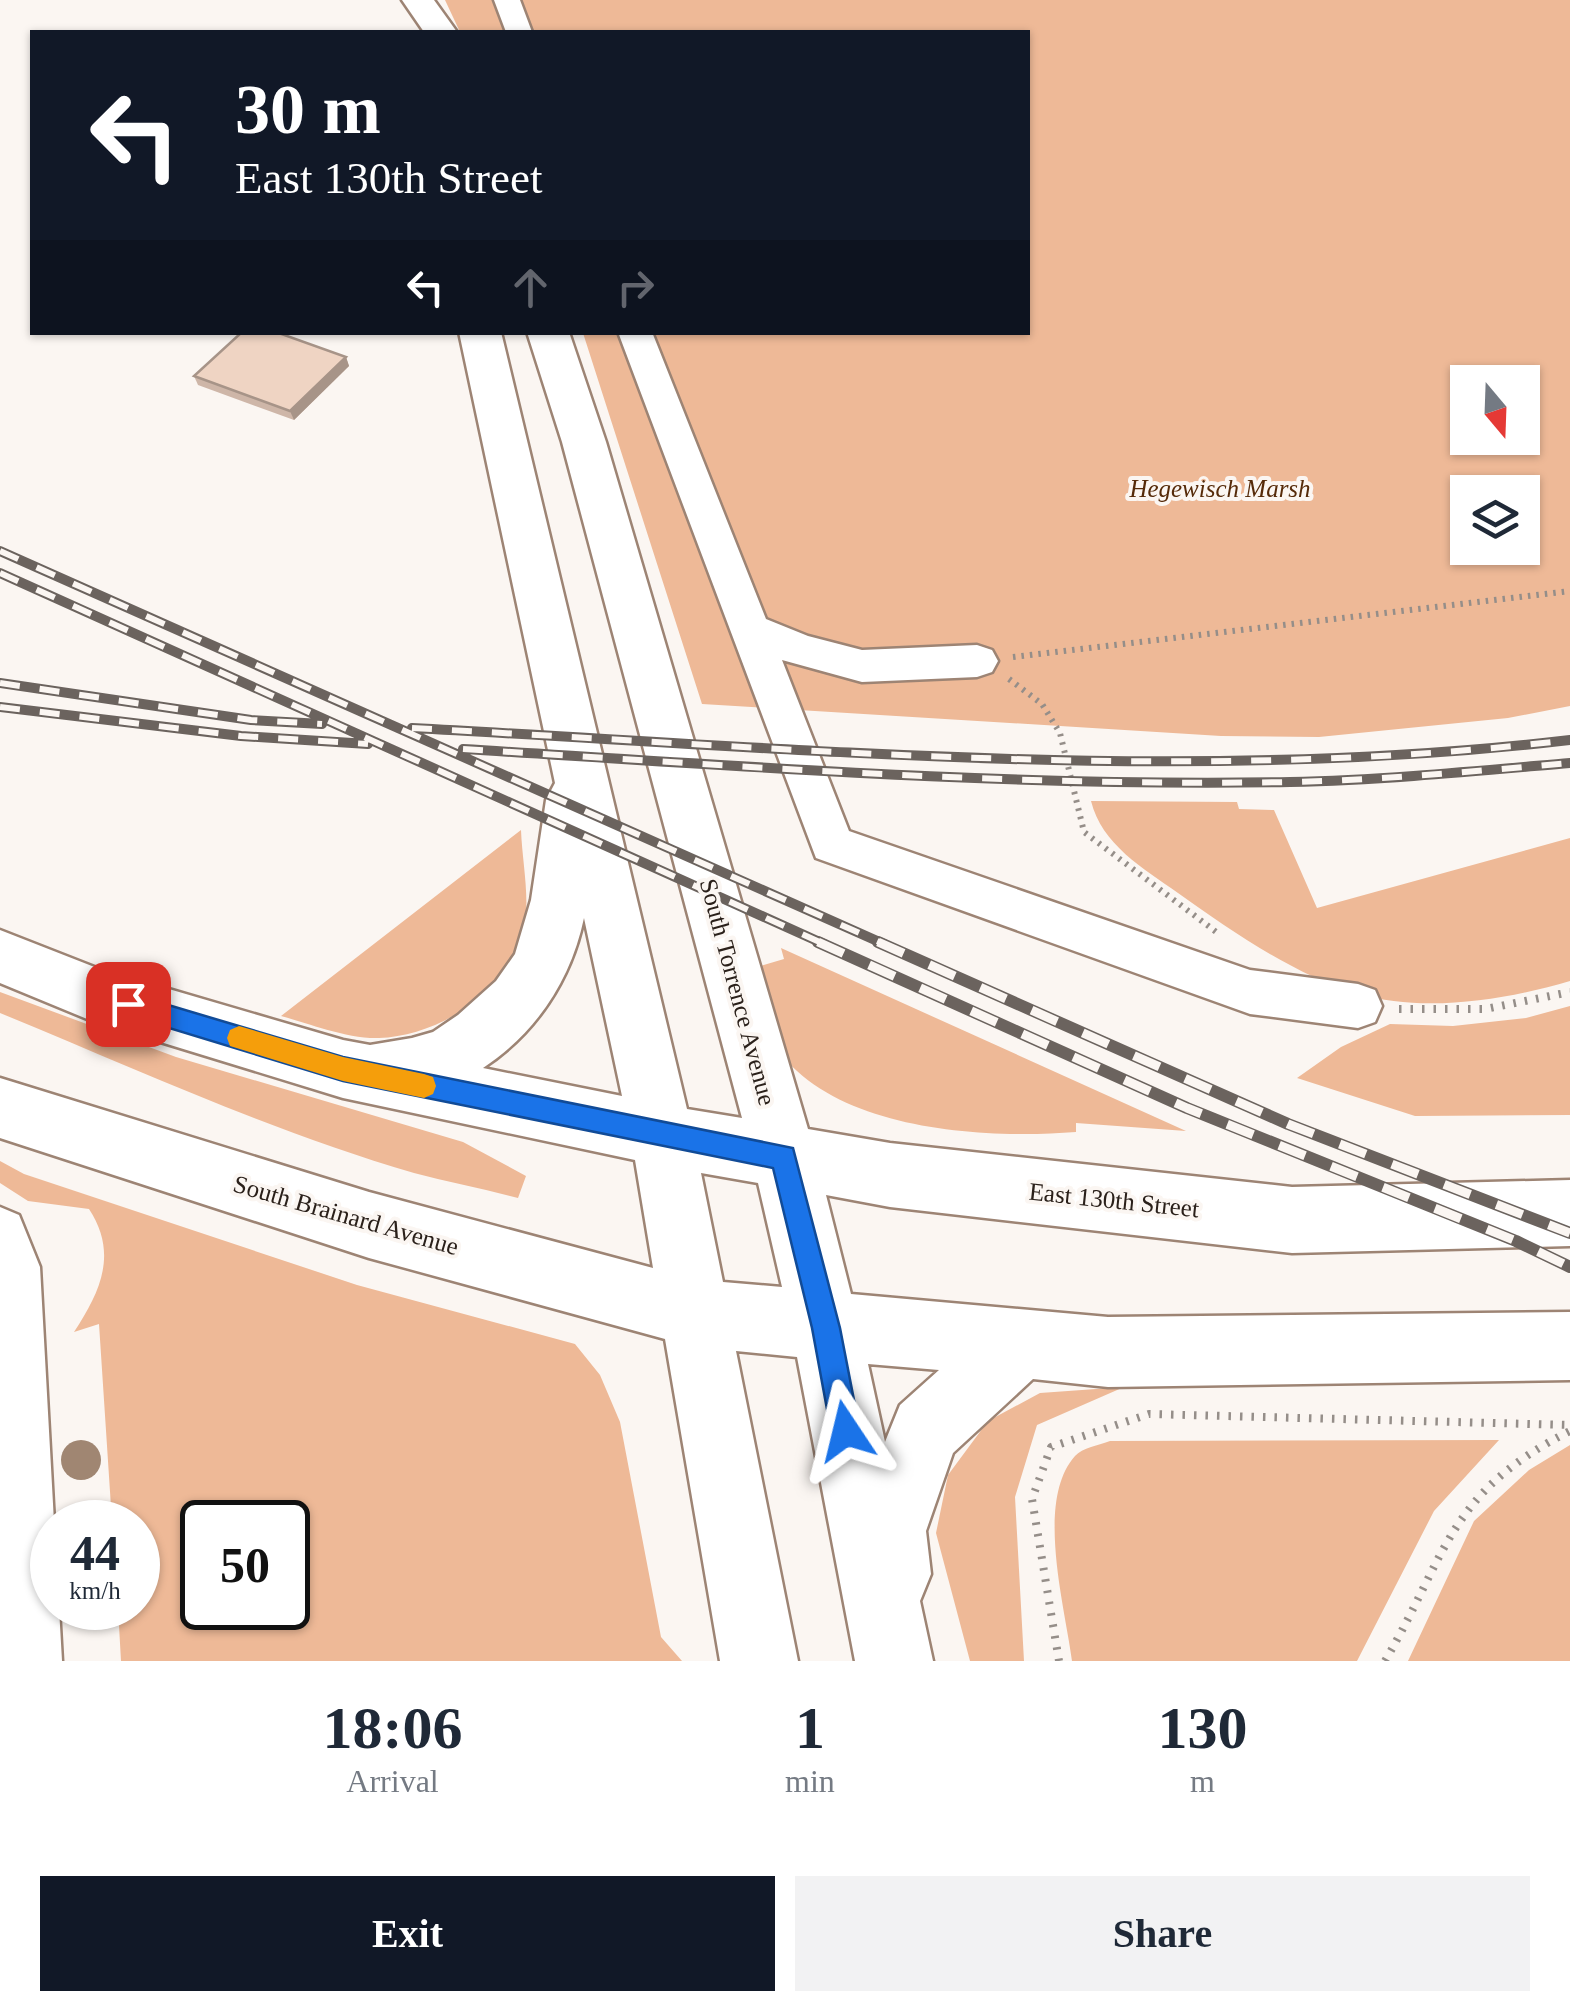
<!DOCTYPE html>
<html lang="en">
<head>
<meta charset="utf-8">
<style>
  :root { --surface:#fff; --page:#f2f2f3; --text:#1f2937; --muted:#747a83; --accent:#111827 }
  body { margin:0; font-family:"Times New Roman",serif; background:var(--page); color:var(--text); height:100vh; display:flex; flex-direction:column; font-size:38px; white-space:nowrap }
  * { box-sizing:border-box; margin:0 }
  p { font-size:32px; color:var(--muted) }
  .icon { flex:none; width:55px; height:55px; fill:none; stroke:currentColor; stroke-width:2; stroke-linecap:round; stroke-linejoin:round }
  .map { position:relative; height:1661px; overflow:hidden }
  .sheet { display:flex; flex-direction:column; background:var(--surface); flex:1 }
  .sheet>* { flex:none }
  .guide { position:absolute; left:30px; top:30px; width:1000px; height:305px; border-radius:0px; box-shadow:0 2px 8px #0004; background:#111827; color:#fff; overflow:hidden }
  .needle { width:65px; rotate:161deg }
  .controls { position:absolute; left:1450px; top:365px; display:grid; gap:20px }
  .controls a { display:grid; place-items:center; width:90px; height:90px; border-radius:0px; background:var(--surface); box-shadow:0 2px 8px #0004; font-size:50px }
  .speed { position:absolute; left:30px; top:1500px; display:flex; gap:20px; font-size:50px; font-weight:700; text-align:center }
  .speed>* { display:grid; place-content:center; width:130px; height:130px; border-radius:50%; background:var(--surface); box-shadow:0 2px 8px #0004; line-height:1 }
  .speed small { font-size:25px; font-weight:400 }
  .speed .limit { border:5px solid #111; border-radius:15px; background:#fff; color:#111 }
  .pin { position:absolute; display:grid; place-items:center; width:85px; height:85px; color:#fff; margin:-42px; border-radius:20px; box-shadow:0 5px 15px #0006 }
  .me { position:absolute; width:110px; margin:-55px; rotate:350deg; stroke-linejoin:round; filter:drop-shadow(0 0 8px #0008) }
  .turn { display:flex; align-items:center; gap:35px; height:210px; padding:0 40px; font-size:45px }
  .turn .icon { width:130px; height:130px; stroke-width:2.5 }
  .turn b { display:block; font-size:70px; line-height:85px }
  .lanes { display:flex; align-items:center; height:95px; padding:0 40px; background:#0003; justify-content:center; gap:50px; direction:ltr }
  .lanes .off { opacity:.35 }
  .eta { display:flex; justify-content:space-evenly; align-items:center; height:170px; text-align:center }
  .eta b { font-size:60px; font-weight:700; line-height:70px }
  .action { display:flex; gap:20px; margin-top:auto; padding:20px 40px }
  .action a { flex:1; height:115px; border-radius:0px; background:var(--accent); color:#fff; font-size:40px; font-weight:700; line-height:115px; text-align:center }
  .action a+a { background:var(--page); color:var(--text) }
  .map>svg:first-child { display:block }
  .green { fill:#eeb997; fill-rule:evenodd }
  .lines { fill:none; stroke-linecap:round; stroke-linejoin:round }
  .minor-casing { stroke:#9d8474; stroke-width:5 }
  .major-casing { stroke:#9d8474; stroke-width:5 }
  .path-far1 { stroke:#958e89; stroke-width:6; stroke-dasharray:2.5 6; stroke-linecap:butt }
  .path { stroke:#958e89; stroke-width:8; stroke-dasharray:2.5 9; stroke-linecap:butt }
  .minor { fill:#fff; fill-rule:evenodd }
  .major { fill:#fff; fill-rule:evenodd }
  .rail-far1-casing { stroke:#6b635e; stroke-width:10 }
  .rail-casing { stroke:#6b635e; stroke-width:12 }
  .rail-far1 { stroke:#fbf6f2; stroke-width:6; stroke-dasharray:20; stroke-linecap:butt }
  .rail { stroke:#fbf6f2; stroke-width:9; stroke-dasharray:28; stroke-linecap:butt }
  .tree { fill:#a08672 }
  .wall { fill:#ceb6a8 }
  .shaded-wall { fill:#a79488 }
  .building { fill:#efd4c3; stroke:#a79488; stroke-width:2.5 }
  .route { fill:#1a73e8; stroke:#114b97; stroke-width:2.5 }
  .slow { fill:#f59e0b }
  .labels { text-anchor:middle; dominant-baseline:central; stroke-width:8; stroke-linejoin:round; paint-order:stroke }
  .park-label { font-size:25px; font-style:italic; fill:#562b0a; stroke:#fbf6f2 }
  .street-label { font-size:25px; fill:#2a201a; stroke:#fbf6f2 }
</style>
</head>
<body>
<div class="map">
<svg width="1570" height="1661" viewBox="0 0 1570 1661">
  <rect width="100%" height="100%" fill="#fbf6f2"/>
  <path class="green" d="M445,0H1570V706L1508,718L1319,737L1221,736L702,704L583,333L1028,332V32H460ZM1468,382H1522V438H1468ZM1468,492H1522V548H1468Z
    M1091,801L1237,802L1239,809L1274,810L1317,908L1570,838V981C1505,1000 1425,1013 1358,994C1293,974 1233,932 1178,893C1143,868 1102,845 1091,801Z
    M521,830C522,857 528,887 526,914C522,983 444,1036 379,1038C347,1039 311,1024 281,1016Z
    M781,948L1186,1131L1076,1123V1132C987,1139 850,1131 787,1061C772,1045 761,991 754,968L784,959Z
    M0,992L176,1057L463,1142L526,1176L518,1198C484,1189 448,1182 414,1173C273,1132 136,1069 0,1013Z
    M1570,1006V1115L1415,1116L1297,1078L1341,1047L1390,1024L1453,1026L1526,1018Z
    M0,1161L24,1174L357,1285L575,1344L600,1375L620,1422L661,1637L682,1661H121L118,1608H138V1522H112L99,1324L74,1332C101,1291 118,1253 89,1209L28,1201L0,1183ZM202,1522H288V1608H202Z
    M1124,1387L1037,1425L1015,1497L1024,1661H970L936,1533L948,1475L988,1421L1040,1393Z
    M1499,1440L1434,1511L1357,1661H1072C1065,1606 1035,1501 1075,1456C1082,1448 1099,1445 1110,1441Z
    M1570,1445V1661H1408L1474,1521L1529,1470Z"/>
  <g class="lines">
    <defs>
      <path id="minor" d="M494,0H520L532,32H506Z
        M618,332H652L766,619L808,636L862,650L977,645L992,650L998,661L992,672L977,677L862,682L782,660L849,831L1250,970L1358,984L1375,990L1382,1006L1375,1022L1358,1028L1250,1014L816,858Z
        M0,1207L19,1215L40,1267L54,1522L52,1608H59L62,1661H0Z"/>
      <path id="major" d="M402,0H434L457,32H424Z
        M459,332H501L687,1109L742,1118L562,442L527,332H569L606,442L808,1129L890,1143L1292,1187L1570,1180V1246L1292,1253L890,1207L826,1195L851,1294L1108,1317L1570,1312V1380L1108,1387L1033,1379L953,1453L926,1531L931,1574L920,1601L933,1661H855L797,1357L736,1351L798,1661H720L665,1339L369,1258L0,1138V1078L369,1192L653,1268L635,1160L343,1098L92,1021L0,983V930L97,968L343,1040L370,1045L412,1038L433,1032L458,1015L496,981L515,954L531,900L546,800L555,783ZM584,918L622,1096L483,1068C536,1033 571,980 584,918ZM701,1173L758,1183L782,1287L723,1282ZM868,1364L939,1370L900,1405L885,1442Z"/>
    </defs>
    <use href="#minor" class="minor-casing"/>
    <use href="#major" class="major-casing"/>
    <path class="path-far1" d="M1013,657L1570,591
      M1009,679L1042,704L1060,733L1084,832L1219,934"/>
    <path class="path" d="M1399,1009H1485L1570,992
      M1059,1661L1032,1499L1051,1447L1149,1414L1570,1425
      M1385,1661C1447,1555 1448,1492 1570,1431"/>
    <use href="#minor" class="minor"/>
    <use href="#major" class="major"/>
    <defs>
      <path id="rail-far1" d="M0,551L884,944
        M0,573L824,944
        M0,683L251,720L322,724
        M0,707L241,736L368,744
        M412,728C797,748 1186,785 1570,740
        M463,749C738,766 1014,787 1290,782C1383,780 1477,771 1570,763"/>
      <path id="rail" d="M818,942L1187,1108L1516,1241L1570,1267
        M878,942L1288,1124L1570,1233"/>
    </defs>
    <use href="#rail-far1" class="rail-far1-casing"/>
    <use href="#rail" class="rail-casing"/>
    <use href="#rail-far1" class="rail-far1"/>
    <use href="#rail" class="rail"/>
  </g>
  <circle class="tree" cx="81" cy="1460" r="20"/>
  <path class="wall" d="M346,357L349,366L294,420L198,385L194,376Z"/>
  <path class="shaded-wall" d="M346,357L349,366L294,420L290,411Z"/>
  <path class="building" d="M242,332H276L346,357L290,411L194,376Z"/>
  <path class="route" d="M128,993L343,1057L793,1148L840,1328L860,1431L856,1442L846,1446L835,1442L831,1431L812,1328L773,1168L343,1081L120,1013L116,1004L120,996Z"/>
  <path class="slow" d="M239,1026L343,1057L424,1074L433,1077L436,1086L433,1094L424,1098L343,1081L230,1046L227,1038L230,1030Z"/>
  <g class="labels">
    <g class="park-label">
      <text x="1220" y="488">Hegewisch Marsh</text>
    </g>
    <g class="street-label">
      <text transform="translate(738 992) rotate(75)">South Torrence Avenue</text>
      <text transform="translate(1114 1200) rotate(6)">East 130th Street</text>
      <text transform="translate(346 1215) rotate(16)">South Brainard Avenue</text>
    </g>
  </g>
</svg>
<div class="controls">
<a><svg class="needle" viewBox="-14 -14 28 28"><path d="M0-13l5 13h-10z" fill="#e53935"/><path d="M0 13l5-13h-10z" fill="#747a83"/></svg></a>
<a><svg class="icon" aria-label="layers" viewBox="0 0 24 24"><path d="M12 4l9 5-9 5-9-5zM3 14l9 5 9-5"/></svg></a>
</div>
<div class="speed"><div>44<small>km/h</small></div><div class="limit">50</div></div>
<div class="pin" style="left:128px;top:1004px;background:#d93025"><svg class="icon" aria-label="arrive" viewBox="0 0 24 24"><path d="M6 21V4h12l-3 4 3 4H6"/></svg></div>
<svg class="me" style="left:846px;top:1431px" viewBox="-20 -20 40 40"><path d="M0-17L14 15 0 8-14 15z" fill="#1a73e8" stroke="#fff" stroke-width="4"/></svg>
<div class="guide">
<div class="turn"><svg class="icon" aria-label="left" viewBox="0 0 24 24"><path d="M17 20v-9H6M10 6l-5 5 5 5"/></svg><div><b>30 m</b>East 130th Street</div></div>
<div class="lanes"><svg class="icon" aria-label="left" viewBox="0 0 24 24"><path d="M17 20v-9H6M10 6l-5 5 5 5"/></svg><svg class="icon off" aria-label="ahead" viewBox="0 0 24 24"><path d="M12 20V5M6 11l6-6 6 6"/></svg><svg class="icon off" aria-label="right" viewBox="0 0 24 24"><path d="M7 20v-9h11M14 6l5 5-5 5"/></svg></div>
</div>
</div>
<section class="sheet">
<div class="eta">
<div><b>18:06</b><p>Arrival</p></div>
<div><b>1</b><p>min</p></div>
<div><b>130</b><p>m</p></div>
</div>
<div class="action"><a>Exit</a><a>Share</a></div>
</section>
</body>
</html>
